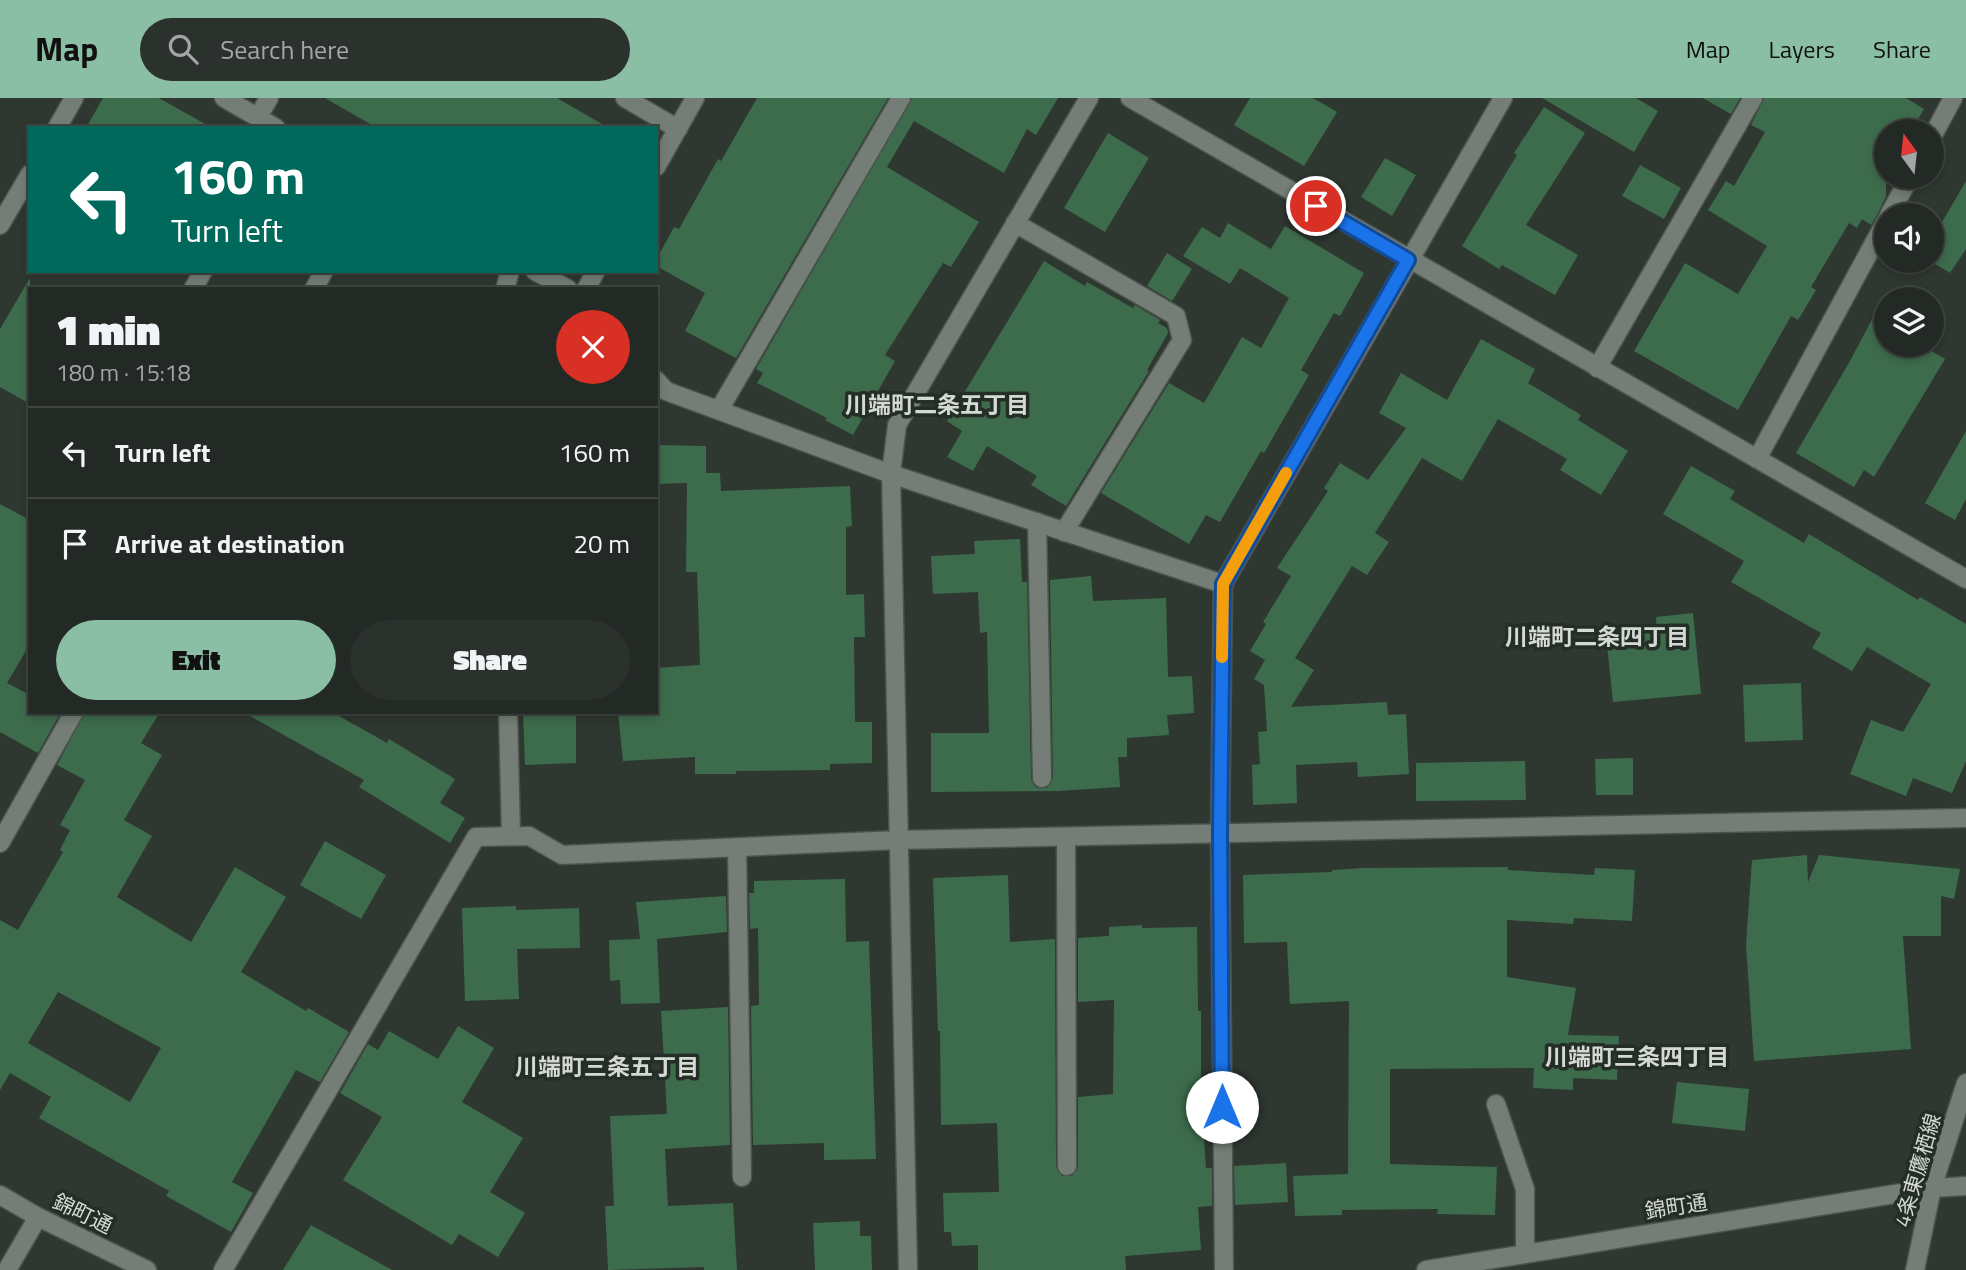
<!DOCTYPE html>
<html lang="en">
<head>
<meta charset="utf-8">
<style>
  :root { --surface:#232925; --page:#2b312d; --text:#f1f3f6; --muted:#a3a6a7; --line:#404542; --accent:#8abfa5 }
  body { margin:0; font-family:"Titillium Web","Noto Sans JP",sans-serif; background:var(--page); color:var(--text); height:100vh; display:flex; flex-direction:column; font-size:26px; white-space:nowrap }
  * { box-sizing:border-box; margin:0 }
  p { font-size:23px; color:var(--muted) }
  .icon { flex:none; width:38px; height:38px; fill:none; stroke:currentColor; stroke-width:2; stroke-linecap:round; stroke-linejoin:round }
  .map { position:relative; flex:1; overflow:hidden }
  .drawer { position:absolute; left:28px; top:189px; width:630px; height:427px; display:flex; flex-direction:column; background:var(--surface); border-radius:0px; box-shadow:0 4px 10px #0003,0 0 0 2px var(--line) }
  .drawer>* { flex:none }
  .top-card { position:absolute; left:28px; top:28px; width:630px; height:147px; border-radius:0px; box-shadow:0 4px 10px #0003,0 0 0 2px var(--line); background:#00695c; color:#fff; overflow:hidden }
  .needle { width:46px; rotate:345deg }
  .tools { position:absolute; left:1874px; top:21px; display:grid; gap:14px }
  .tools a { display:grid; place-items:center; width:70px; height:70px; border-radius:50%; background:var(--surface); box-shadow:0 4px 10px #0003,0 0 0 2px var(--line); font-size:35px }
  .pin { position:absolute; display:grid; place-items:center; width:60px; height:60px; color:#fff; margin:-30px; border:4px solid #fff; border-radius:50%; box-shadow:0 2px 7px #0007 }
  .me { position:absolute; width:77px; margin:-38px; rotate:0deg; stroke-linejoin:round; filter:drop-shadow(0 0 5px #0008) }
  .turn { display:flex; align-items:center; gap:24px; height:147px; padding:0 28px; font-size:32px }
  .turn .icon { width:91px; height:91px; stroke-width:2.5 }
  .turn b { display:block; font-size:49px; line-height:60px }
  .round { display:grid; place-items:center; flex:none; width:74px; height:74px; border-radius:37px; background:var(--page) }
  .summary { display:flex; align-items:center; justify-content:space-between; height:119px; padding:0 28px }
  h1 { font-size:42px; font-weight:800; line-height:52px }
  .button { display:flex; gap:14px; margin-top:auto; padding:14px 28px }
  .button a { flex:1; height:80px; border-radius:42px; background:var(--accent); color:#111; font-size:28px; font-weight:800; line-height:80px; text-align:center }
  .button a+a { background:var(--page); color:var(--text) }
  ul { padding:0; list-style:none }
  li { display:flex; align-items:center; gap:21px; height:91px; padding:0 28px; border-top:2px solid var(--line) }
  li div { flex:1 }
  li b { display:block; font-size:26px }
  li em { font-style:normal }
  header { display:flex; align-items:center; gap:42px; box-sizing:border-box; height:98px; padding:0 35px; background:var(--accent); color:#111 }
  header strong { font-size:33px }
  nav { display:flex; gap:38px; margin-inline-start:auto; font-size:24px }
  .search { width:490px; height:63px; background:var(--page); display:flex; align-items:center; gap:18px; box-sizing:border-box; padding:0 24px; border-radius:38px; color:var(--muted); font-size:26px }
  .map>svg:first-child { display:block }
  .building { fill:#3d6c4c; fill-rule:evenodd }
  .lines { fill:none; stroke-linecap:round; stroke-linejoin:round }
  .service-casing { stroke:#4c534e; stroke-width:21 }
  .minor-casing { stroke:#4c534e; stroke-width:21 }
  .tertiary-casing { stroke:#4c534e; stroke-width:21 }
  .service { stroke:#747d76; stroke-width:18 }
  .minor { stroke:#747d76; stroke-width:18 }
  .tertiary { stroke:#747d76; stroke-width:18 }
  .route-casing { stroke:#114b97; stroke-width:18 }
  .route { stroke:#1a73e8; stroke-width:12 }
  .slow { stroke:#f59e0b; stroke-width:12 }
  .labels { text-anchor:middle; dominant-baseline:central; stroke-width:7; stroke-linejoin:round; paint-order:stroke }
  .street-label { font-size:21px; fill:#d4d9d5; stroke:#252d27 }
  .neighbourhood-label { font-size:23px; font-weight:bold; fill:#d4d9d5; stroke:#252d27 }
</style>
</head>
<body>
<header>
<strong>Map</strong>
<div class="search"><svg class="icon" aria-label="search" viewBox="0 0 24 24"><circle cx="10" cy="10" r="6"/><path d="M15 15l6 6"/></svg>Search here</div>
<nav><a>Map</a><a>Layers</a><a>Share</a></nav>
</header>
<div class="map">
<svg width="1966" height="1172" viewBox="0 0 1966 1172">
  <rect width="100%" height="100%" fill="#2f3731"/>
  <path class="building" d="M103,0H159L212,30H86Z
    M325,0H557L609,30H377Z
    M757,0H888L736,260L685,233L705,195L656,168V162L674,129L679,131L718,61L721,63Z
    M912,0H1058L1036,37L1027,31L1004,75L914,23L887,69L979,124L951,169L943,165L885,257L895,263L853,337L825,322L827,320L757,285L763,275L756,271Z
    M1250,0H1313L1337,14L1304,68L1234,27Z
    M1542,0H1636L1658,13L1634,54Z
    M1703,0H1740L1731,16Z
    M1764,0H1906L1924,11L1911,33H1886V98L1878,115L1871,127L1862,121L1857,130L1849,125L1811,189L1816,192L1798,222L1791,218L1738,312L1634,253L1685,165L1738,196L1767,148L1708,112L1726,83L1734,88L1765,34L1751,27Z
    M1544,9L1585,35L1526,127L1578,157L1555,197L1502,167L1499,171L1462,148L1517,57L1514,55Z
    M1108,35L1149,60L1105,134L1064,110Z
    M1385,60L1416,77L1392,118L1361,99Z
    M1640,67L1681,90L1664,121L1622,98Z
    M1966,83V151L1950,175L1930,163H1932V127L1938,131Z
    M1228,125L1271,151L1285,128L1364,175L1340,218L1334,215L1301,272L1309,277L1264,355L1261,353L1220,424L1206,417L1189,446L1101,395L1169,285L1204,305L1242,239L1261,250L1289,200L1240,170L1230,186L1183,158L1202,129L1220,140Z
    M1167,155L1192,171L1172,203L1147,188Z
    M1044,163L1085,188L1087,184L1133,210L1135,207L1160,222L1158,225L1167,230L1168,235L1147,272L1149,273L1066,408L1031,387L1037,378L987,348L973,373L947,359L962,333L947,323Z
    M30,180V306L0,289V231Z
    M1886,195V247H1921L1945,261L1874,379L1864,372L1854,389L1796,355L1850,263Z
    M1481,241L1535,271L1528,285L1581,317L1578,322L1628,353L1601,397L1560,372L1567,361L1498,321L1462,383L1422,360L1375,435L1389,444L1367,477L1352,468L1295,560L1314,572L1291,609L1387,604L1388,617L1406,616L1409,676L1358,679L1357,664L1296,667L1297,705L1253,707L1252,667L1260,666L1258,634L1267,633L1264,587L1254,581L1265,562L1250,553L1266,526L1263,524L1291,478L1277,470L1328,393L1324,390L1340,365L1368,382L1406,330L1379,315L1401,275L1447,302Z
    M1966,333V401L1955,422L1925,405Z
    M656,347L706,348V375H720L721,393L850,388L852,428L846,429V497L864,496L865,539H854L855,624H872V665L830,666V672L736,673V676H695V659L623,663L618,614H656V570L700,567L697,474H686L687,385L656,386Z
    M1691,368L1735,393L1730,401L1804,445L1809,436L1918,502L1920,499L1966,526V663L1952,695L1913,680L1906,698L1850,676L1871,622L1903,634L1931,586L1867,549L1852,573L1812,550L1821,535L1731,484L1744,463L1663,416Z
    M0,406L30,422V546L7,585L30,597V614H61L38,655L0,634Z
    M1020,441L1022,484H1027L1031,680L1033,686L1037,690H1047L1053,680L1050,482L1091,478L1093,503L1166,500L1168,579L1192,578L1194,615L1167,617L1169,637L1127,640V659H1118L1120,689L1057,693L931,694V635H989L987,534L980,535L978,494L933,496L931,458L975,456L974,443Z
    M1693,515L1701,596L1613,604L1606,538L1657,534L1656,519Z
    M1801,585L1803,642L1745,644L1743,587Z
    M85,614H160L141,645L162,657L124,722L152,738L117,799L191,844L235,769L286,799L241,874L306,913L308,910L349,934L320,984L296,972L232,1084L253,1095L231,1134L166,1098L169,1093L39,1020L51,999L10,975L0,992V822L18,832L63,754L60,752L70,732L60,727L85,682L57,667ZM58,894L161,950L130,1004L28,945Z
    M243,614H332L387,645L389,641L455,681L440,705L465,720L450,745L359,689L364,682Z
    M523,614H576V665L525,667Z
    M1633,660V697H1596L1595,661Z
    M1525,663L1526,702L1416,703V665Z
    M325,743L386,777L361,821L300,787Z
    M1807,757L1808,784L1819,757L1960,771L1954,801L1941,798V838H1903L1911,951L1754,963L1746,847L1752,762Z
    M1508,769V772L1594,777L1595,770L1635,772L1632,823L1574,820L1573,826L1507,822V879L1576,890L1568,937L1619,938L1617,982L1573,980V992L1533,990L1534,970L1390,971V1066L1497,1069L1495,1117L1437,1116L1438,1111L1342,1112V1117L1295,1118L1293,1078L1348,1076L1349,903L1290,906L1287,844L1244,845L1243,777L1332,774V772L1363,770Z
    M1008,777L1010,844L1055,841L1056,1068L1062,1078H1072L1078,1069V999L1113,996L1114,902L1078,904V840L1109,838V829L1142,827V830L1197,829L1198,913H1201V1000L1206,1070H1212V1108L1198,1109L1201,1152L1125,1158L1126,1172H978V1147L952,1148L951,1134H944L943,1095L999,1094L997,1025L941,1027L940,933H938L933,780Z
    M845,781L846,844L869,843L876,1061L824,1062V1045L753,1047L751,908L759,907L758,830L750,831L749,795H754V783Z
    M726,798L727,834L657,841L660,905L621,906L620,882L610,883L609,842L640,841L636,804Z
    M516,808V812L579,810L580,850L517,851L519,901L465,903L462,810Z
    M728,909L730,1047L665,1051L668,1108L733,1105L737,1172H704V1169L608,1172L605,1108H614L610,1018L667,1016L661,913Z
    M458,928L494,950L462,1004L523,1040L490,1094L525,1115L498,1159L459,1136L452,1147L343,1082L382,1019L340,995L368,946L378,952L389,933L438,961Z
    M1677,984L1749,991L1745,1033L1672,1025Z
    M1286,1065L1288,1104L1235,1107L1234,1068Z
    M860,1123V1138H871L872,1172H815L813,1125Z
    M311,1127L392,1172H283Z"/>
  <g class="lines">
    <defs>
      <path id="service" d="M1015,125L1176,218L1182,242L1064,434
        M193,191L203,173
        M505,191L510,173
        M1037,424L1042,680
        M508,614L511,738
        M1066,740L1067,1068
        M737,750L742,1079
        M1496,1006L1525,1091V1156"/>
      <path id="minor" d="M224,0L276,30
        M625,0L678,31
        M1130,0L1966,481
        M258,19L269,0
        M57,30L74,0
        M1932,39L1953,0
        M656,69L695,0
        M1889,117L1910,79
        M0,127L30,76
        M535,173L568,191
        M314,191L324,173
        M586,191L596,173
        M1597,270L1753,0
        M656,282L666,293L891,376L1223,486
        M719,312L901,0
        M1757,361L1886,123
        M0,745L74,614
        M1932,1090L1966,1088
        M7,1172L38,1119
        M223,1172L476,739L529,738L562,757L898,742L1966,720
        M908,1172L891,376L897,327L1089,0
        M1224,1172L1220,737L1223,486L1503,0"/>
      <path id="tertiary" d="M0,1097L38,1119L147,1172
        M1426,1172L1932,1090
        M1915,1172L1932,1090L1966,985"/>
    </defs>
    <use href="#service" class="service-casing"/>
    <use href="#minor" class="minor-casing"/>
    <use href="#tertiary" class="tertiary-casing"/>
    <use href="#service" class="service"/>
    <use href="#minor" class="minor"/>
    <use href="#tertiary" class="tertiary"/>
  </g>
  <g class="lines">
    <defs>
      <path id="route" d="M1222,1009L1220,737L1223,486L1408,162L1316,108"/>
    </defs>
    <use href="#route" class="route-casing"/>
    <use href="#route" class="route"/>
    <path class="slow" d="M1222,559L1223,486L1286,375"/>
  </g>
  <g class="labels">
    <g class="street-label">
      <text transform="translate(1917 1072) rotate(-74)">4条東鷹栖線</text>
      <text transform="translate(1676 1108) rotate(-9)">錦町通</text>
      <text transform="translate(83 1115) rotate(26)">錦町通</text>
    </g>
    <g class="neighbourhood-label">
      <text x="937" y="306">川端町二条五丁目</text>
      <text x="1597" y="538">川端町二条四丁目</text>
      <text x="1637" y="958">川端町三条四丁目</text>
      <text x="607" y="968">川端町三条五丁目</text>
    </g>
  </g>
</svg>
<div class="tools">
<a><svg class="needle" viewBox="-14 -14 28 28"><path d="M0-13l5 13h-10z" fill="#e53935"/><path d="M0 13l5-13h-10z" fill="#a3a6a7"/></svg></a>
<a><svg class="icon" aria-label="sound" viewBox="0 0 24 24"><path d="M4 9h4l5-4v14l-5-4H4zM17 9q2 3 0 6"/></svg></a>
<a><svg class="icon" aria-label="layers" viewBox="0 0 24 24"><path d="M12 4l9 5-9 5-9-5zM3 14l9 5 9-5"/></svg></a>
</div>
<div class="pin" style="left:1316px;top:108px;background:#d93025"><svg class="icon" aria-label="arrive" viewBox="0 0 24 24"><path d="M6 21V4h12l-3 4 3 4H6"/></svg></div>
<svg class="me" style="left:1222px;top:1009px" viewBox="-20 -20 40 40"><circle r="19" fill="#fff"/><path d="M0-13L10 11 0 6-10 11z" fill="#1a73e8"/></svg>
<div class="top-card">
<div class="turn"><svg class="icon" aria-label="left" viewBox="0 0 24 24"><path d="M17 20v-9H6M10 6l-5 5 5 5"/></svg><div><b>160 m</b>Turn left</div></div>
</div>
<section class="drawer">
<div class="summary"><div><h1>1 min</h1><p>180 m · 15:18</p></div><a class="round" style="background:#d93025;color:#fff"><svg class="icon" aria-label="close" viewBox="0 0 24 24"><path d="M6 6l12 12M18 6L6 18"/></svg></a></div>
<ul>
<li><svg class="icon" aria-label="left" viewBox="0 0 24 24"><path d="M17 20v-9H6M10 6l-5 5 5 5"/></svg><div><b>Turn left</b></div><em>160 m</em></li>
<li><svg class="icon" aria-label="arrive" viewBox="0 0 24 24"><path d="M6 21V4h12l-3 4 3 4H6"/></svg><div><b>Arrive at destination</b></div><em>20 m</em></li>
</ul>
<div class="button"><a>Exit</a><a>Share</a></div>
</section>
</div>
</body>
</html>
